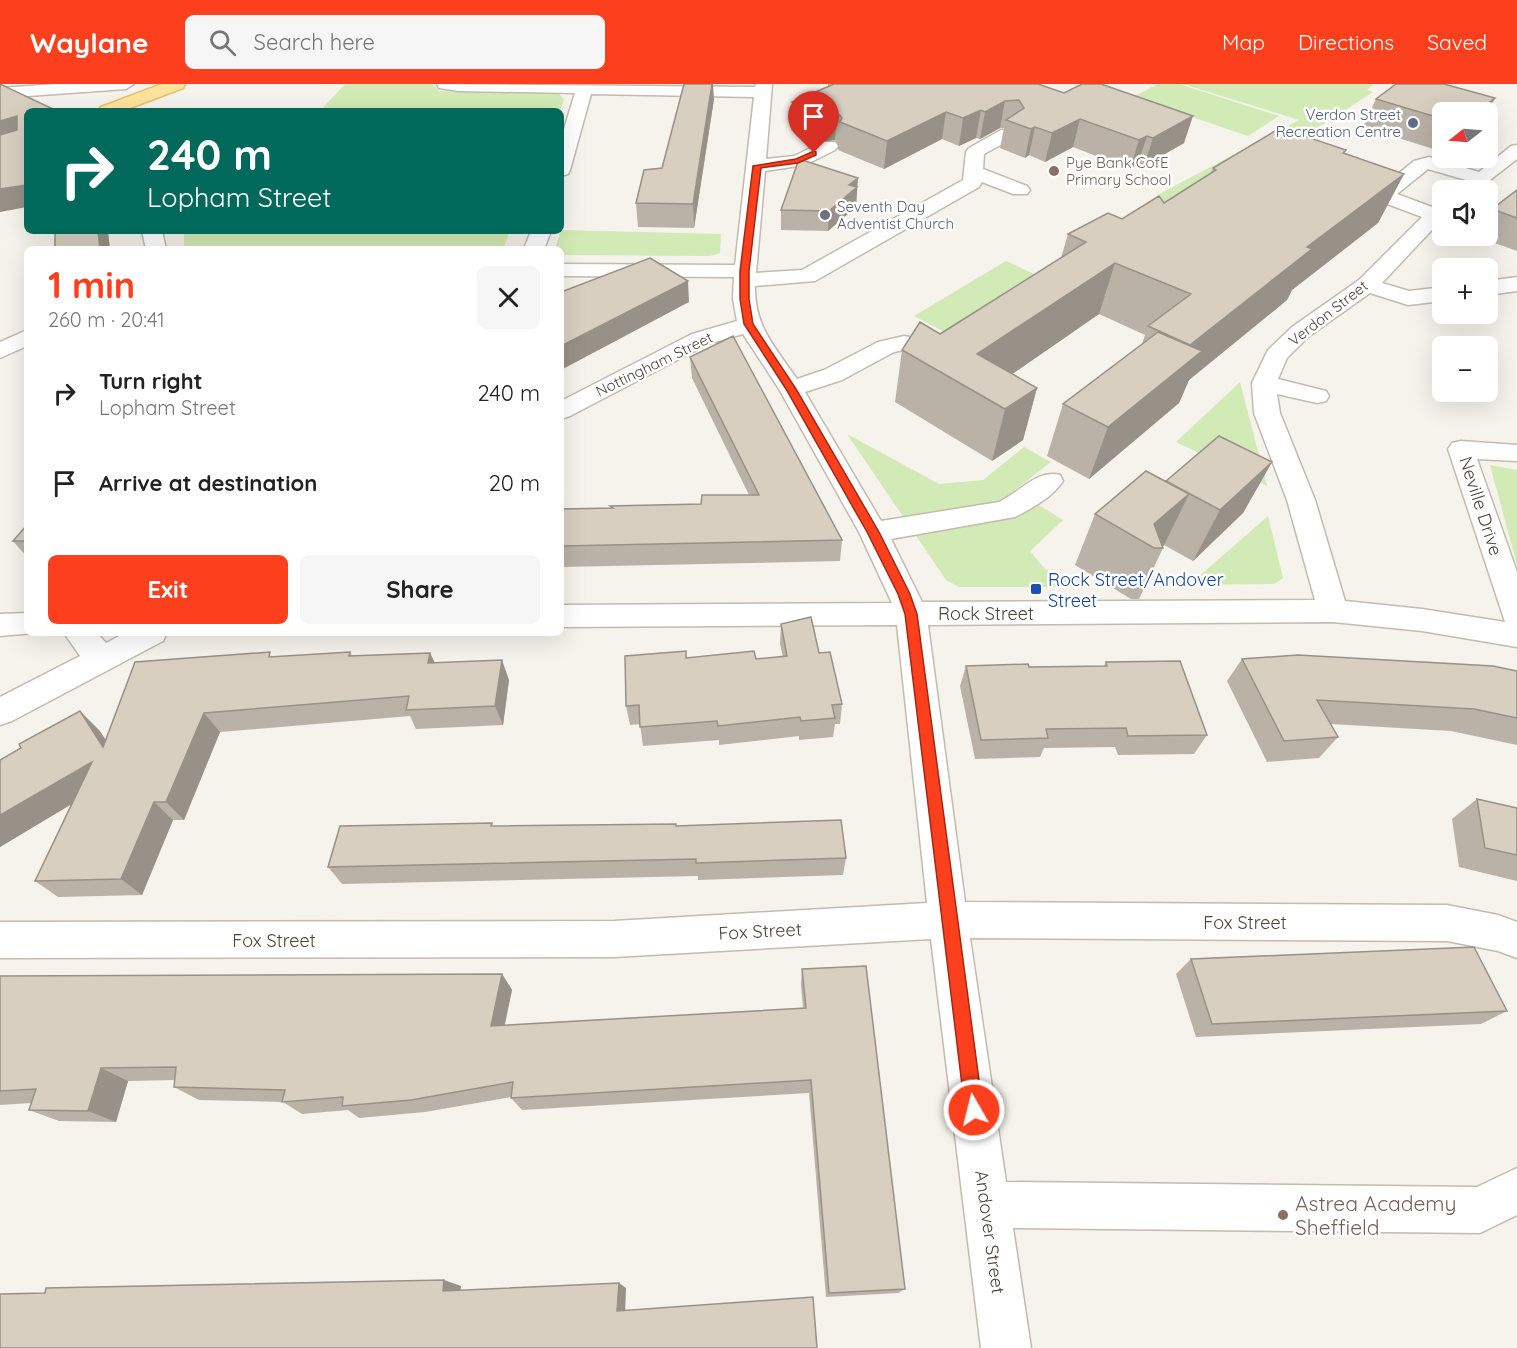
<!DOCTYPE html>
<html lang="en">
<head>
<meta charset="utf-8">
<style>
  :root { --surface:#fff; --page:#f6f6f6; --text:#222; --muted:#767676; --accent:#fc3f1d }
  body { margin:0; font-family:Quicksand,sans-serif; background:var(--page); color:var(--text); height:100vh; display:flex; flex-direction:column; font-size:22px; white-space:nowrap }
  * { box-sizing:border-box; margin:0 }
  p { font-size:20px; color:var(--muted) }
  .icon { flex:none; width:33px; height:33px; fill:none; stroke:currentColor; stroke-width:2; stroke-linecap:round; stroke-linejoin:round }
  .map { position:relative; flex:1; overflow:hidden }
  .sheet { position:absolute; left:24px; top:162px; width:540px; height:390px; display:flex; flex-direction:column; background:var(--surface); border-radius:9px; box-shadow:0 6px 24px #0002 }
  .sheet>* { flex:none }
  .banner { position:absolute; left:24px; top:24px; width:540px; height:126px; border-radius:9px; box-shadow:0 6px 24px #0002; background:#00695c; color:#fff; overflow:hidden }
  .needle { width:39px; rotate:253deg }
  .tools { position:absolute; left:1432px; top:18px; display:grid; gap:12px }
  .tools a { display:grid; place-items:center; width:66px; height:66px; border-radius:9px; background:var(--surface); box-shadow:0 6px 24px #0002; font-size:30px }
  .pin { position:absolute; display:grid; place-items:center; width:51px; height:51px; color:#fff; margin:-62px -26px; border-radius:50% 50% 50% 0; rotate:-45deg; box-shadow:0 0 6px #0007 }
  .pin .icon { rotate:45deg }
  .me { position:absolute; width:66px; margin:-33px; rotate:352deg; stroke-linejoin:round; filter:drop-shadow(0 0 4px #0008) }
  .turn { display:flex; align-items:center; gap:21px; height:126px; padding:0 24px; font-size:27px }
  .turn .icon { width:78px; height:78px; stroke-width:2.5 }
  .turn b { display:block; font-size:42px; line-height:51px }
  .round { display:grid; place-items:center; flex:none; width:63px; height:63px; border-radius:9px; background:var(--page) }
  .head { display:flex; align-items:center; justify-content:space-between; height:102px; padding:0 24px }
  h1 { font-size:36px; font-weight:800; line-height:45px; color:var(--accent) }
  .primary-button { display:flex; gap:12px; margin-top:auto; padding:12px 24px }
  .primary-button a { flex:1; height:69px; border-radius:9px; background:var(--accent); color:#fff; font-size:24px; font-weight:800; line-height:69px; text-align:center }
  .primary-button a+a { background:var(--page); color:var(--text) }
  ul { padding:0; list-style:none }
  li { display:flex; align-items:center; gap:18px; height:90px; padding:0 24px }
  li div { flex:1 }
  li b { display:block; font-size:22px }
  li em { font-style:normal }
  header { display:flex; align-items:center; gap:36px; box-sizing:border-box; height:84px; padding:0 30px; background:var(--accent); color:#fff }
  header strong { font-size:28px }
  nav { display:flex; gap:33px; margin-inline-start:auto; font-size:21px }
  .search { width:420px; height:54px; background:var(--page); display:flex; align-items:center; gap:15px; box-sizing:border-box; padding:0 21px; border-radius:9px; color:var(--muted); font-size:22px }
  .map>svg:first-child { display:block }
  .green { fill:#d2eab5 }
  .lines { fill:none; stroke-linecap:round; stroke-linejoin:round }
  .minor-casing { stroke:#c2bbae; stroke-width:3 }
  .major-casing { stroke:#e6c16a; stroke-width:3 }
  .minor { fill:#fff; fill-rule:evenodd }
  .major { fill:#ffe39c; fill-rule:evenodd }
  .wall { fill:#bab2a6 }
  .shaded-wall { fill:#979187 }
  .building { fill:#d8cfc1; stroke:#979187; stroke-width:1.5 }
  .route { fill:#fc3f1d; stroke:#a42913; stroke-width:1.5 }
  .service-dot { fill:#5c6f8a; stroke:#fff; stroke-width:2 }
  .education-dot { fill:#8d6e63; stroke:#fff; stroke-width:2 }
  .worship-dot { fill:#6b7280; stroke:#fff; stroke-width:2 }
  .transit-dot { fill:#1a4fb4; stroke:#fff; stroke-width:2 }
  .labels { text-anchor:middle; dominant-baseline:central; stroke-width:5; stroke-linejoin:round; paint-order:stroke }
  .far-service-label { font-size:15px; fill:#4e5e75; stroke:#fff; text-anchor:end }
  .far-education-label { font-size:15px; fill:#785e54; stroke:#fff; text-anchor:start }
  .far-worship-label { font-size:15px; fill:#5b616d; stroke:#fff; text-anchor:start }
  .far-street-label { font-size:15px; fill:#4b4439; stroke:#fff }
  .street-label { font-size:18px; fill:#4b4439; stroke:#fff }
  .transit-label { font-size:18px; fill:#164399; stroke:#fff; text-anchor:start }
  .near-education-label { font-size:21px; fill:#785e54; stroke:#fff; text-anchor:start }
</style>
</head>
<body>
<header>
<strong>Waylane</strong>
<div class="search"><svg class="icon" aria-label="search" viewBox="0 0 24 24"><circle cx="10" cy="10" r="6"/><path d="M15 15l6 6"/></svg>Search here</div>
<nav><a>Map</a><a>Directions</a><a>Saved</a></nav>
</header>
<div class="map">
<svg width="1517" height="1264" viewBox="0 0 1517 1264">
  <rect width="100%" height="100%" fill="#f6f3ec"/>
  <path class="green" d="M345,0H432L439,7L559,10L564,15L560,27H320Z
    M1158,0H1179L1279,32L1248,52L1133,13Z
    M1183,0H1370L1373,1L1367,6L1373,8L1135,162L1118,139L1163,108L1299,36Z
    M561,146L721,150L720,169L710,172L561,171V165H555Z
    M184,147H510L503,165H186L184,163Z
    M1006,177L1062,203L971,262L914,232Z
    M1240,298L1267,402L1176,358Z
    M847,350L939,400L983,396L1024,363L1051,378L1015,406L1063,436L1030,467L1044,484L1079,503H959L946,496Z
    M1490,381L1517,386V481Z
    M1268,432L1283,494L1274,500L1189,501Z"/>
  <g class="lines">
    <defs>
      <path id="minor" d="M56,0H134L126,5L0,14V4Z
        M437,0L755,3L756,0H772L766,75L794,72L823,58H835L838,62L835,66L805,81L765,87L756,189L802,186L963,96L966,68L969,64L1001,46H1013L1016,50L1013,54L984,70L983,85L1027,102L1030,106L1027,110H1013L982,98L979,103L815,197L755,202C754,242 775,263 797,295L824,286L878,258L904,252L935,258L939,263L935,268L927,270L904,266L894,268L842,296L805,308L881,437L999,418C1019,409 1037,385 1060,391L1063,397C1053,413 1032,424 1015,433L891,455L922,518L1315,516L1287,416L1254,329L1252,299L1268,266L1292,243L1359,196L1422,133L1342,103L1339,99L1342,95L1349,93L1381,104L1414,77L1429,73L1479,88L1511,62L1517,61V75L1477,106H1455L1457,102L1466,96L1428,85L1397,110L1432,123L1443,117V134L1382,199L1409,207L1443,203V217L1408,221L1370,209L1308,253L1287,274L1278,295L1326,307L1329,312L1326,317L1317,319L1277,310L1280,329L1315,416L1345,517L1422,525L1505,538L1448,365L1452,359L1461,357L1517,361V377L1477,375L1517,488V563L1422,547L1333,538L928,541L965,818L1447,821L1498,831L1517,838V874L1498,867L1447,857L970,854L1006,1098L1477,1103L1517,1084V1131L1480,1149L1013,1144L1031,1264H981L931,855L614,873L0,874V838L614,837L927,819L897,541L561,543V521L892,519L859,448L779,305L743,250L708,260L570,332L561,335V317L692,250L737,237L733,215L734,193L561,192V180L735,181L754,13L591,10L570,86L568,90L561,92V55L575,9L459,7L439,4Z
        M142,147H162L166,165H146Z
        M531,147H551L544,165H524Z
        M1517,193V207L1488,211V197Z
        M27,246V262L0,274V258Z
        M27,529V549H35L0,552V530Z
        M64,549H97L106,559L125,549H167L163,557L12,637L0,641V613L80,572Z"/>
      <path id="major" d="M162,0H185L183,4L122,27H98L101,23Z"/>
    </defs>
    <use href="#minor" class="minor-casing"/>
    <use href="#major" class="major-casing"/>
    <use href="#minor" class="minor"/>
    <use href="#major" class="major"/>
  </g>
  <path class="wall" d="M828,0H1038L1184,59L1144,82L1138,80L1130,85L1073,63L1045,78L1029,71L1025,74L1000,64L1004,44H1000L980,55L976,54L959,62L942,55L884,85L838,66V60L835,56L819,58L791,46L792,18L828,2Z
    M1495,14L1487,28H1443V68L1363,43L1376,15Z
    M714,15L694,144L638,143L636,119Z
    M1346,66L1345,69L1404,90L1378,139L1292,206L1287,216L1189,296L1179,319L1089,395L1047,372L1063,320L1142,260L1145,251L1099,230L1012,290L1037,304L1023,356L992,377L895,318L902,266L940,250L1061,174L1068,150L1122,135L1164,119L1211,89L1213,84Z
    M857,103L856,123L828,147L781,146V126Z
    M1517,106V167L1475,152H1488V131L1492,125Z
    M690,273L842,456L840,477L561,483V425L611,424L610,422L701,420L749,411L692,294Z
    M1272,378L1243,429L1193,477L1164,461L1163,462V464L1139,515H1131L1075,481L1095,430L1166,398Z
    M27,441V473L13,457Z
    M781,540L819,569L842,620L840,640H835L833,653L799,656V652L719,661V656L643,662L640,640L630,641L626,622L686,574L756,575L783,573L780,560Z
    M350,568L352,572L430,569L435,579L509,596L503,641L416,645L410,632L220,648L184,736H173L142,811L58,813L35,797L71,720L0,763L21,664L99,646L106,656L274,573Z
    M1242,575L1517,587V661L1451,647L1331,640L1338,653L1319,674L1267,678L1227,597Z
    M1106,578L1207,651L1194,670L1118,671L1115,663L1044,664L1040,673L975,675L960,602L966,582L1029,583L1104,582Z
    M1477,715L1517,724V797L1459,783L1452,735Z
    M492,739L493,742H676L846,774L843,791L698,796V792L342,800L328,783Z
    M1191,875L1507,927L1481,940L1196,953L1176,890Z
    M802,885L905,1205L898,1209L826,1213L809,1009L522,1026L511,1014V1013L425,1028L359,1034L348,1026L302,1030L283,1018L199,1016L174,1003L175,996L128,997L116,1038L59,1037L29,1026L31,1019L0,1021V892L502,890L512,906L505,941L803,924L801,901Z"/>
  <path class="shaded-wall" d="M712,0H713L714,15L694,144L693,120Z
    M1495,14L1487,28H1477Z
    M1005,17L1000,44L980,55L985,28Z
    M981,26L976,54L959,62L963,34Z
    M837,28L835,56L819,58L820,30Z
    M946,28L942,55L884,85L887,57Z
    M17,32L27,49L0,60V37Z
    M1193,32L1184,59L1144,82L1153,54Z
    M1080,35L1073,63L1045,78L1052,49Z
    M1035,43L1029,71L1025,74L1031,45Z
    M1147,52L1138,80L1130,85L1139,56Z
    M1404,90L1378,139L1292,206L1287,216L1189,296L1179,319L1089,395L1108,343L1190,261L1307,163Z
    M858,94L856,123L828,147L829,127L849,101Z
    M27,101V123L0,128V105Z
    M98,147H108L110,165H100Z
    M1115,179L1099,230L982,311L977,270Z
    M688,197L689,218L561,286V262Z
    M1037,304L1023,356L992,377L1005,325Z
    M1272,378L1243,429L1193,477L1220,426Z
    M1189,410L1164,461L1161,464L1154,440Z
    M430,569L439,588L428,579Z
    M502,576L509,596L503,641L495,622Z
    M80,627L99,646L122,681L103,663Z
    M204,629L220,648L184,736L166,718Z
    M92,678L112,696L0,763V731Z
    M154,718L173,736L142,811L121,795Z
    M502,890L512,906L501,956L491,942Z
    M101,984L128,997L116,1038L88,1027Z
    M444,1196L461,1202L460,1212L443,1207Z
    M619,1199L626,1204L625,1231L617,1227Z"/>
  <path class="building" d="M0,0L57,27H27V101L0,105V51L17,46V32L0,37Z
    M684,0H712L693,120L636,119L644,86L662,84Z
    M834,0H1038L1064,9L1082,0H1101L1193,32L1153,54L1147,52L1139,56L1080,35L1052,49L1035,43L1031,45L1006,36L1024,24L1019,16L1005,17L985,28L981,26L963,34L946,28L887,57L840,38L842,34L837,28L820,30L792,18Z
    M1396,0H1444L1495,14L1477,28H1443V35L1376,15Z
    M1280,44L1346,66L1343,69L1404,90L1307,163L1312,165L1190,261L1148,242L1191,210L1115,179L977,270L1037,304L1005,325L902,266L920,238L940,250L1086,158L1068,150L1108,129L1122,135L1159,112L1164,119L1216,86L1213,84Z
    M799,75L858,94L849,101L857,103L829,127L781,126Z
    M1517,106V134L1492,125Z
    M55,147H98L100,165H55Z
    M650,174L688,197L561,262V208Z
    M1158,248L1202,267L1108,343L1063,320Z
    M733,252L842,456L561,462V425L613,424L610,422L701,420L702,411H759L690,273Z
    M1219,352L1272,378L1220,426L1166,397Z
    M1146,387L1189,410L1154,440L1163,464H1154L1095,430Z
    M27,441V457H13Z
    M811,533L819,569L830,568L842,620L832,621L835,634L801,637L800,633L718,642L717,637L640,643L639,621L626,622L625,572L686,567V574L754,567L756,575L787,572L781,540Z
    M270,568L269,573L350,568L349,572L430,569L428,579L502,576L495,622L406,626L409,612L204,629L166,718H154L121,795L35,797L92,678L0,731V676L21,664L19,660L80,627L103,663L135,578Z
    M1298,571L1493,582L1517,587V634L1474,625L1317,616L1338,653L1284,657L1242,575Z
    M1180,577L1207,651L1128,652L1126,644L1046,645L1048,654L981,656L966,582L1028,580L1029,583L1107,582L1106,578Z
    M1477,715L1517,724V771L1485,764Z
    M841,736L846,774L696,779V775L328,783L340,742L492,739L491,742L676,740V742Z
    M1474,863L1507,927L1212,940L1191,875Z
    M866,882L905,1205L829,1209L811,996L511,1014L513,998L411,1016L342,1022L343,1013L282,1018L285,1006L174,1003L176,983L101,984L88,1027L29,1026L36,1005L0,1007V892L502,890L491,942L806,924L802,885Z
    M444,1196L443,1207L619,1199L617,1227L813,1213L817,1264H0V1210L45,1209L46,1204Z"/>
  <path class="route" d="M814,67L816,68V71L798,79L761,84L749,187V215L753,240L796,305L879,448L910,510L917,530L983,1026L980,1033L974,1035L967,1033L965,1026L905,530L898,510L867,448L786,305L744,240L740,215V187L753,82L796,75Z"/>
  <circle class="service-dot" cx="1413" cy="39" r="6"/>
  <g class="education-dot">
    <circle cx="1054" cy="87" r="6"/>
    <circle cx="1283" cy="1131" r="6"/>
  </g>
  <circle class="worship-dot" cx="825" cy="131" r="6"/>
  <rect class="transit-dot" x="1030" y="499" width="12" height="12" rx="3"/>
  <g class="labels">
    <g class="far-service-label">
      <text x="1401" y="30">Verdon Street<tspan x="1401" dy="17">Recreation Centre</tspan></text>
    </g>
    <g class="far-education-label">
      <text x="1066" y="78">Pye Bank CofE<tspan x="1066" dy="17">Primary School</tspan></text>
    </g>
    <g class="far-worship-label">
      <text x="837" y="122">Seventh Day<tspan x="837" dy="17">Adventist Church</tspan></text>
    </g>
    <g class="far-street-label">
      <text transform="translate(1328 229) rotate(-38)">Verdon Street</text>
      <text transform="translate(654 280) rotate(-26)">Nottingham Street</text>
    </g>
    <g class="street-label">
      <text transform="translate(1481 422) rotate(72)">Neville Drive</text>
      <text x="986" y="529">Rock Street</text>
      <text x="1245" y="838">Fox Street</text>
      <text transform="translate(760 847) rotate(-3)">Fox Street</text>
      <text x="274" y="856">Fox Street</text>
      <text transform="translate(990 1148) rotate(82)">Andover Street</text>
    </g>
    <g class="transit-label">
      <text x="1048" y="495">Rock Street/Andover<tspan x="1048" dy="21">Street</tspan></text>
    </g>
    <g class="near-education-label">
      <text x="1295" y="1119">Astrea Academy<tspan x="1295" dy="24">Sheffield</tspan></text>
    </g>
  </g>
</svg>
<div class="tools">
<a><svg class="needle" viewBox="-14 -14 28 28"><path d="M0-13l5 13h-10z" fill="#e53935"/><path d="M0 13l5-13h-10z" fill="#767676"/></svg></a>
<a><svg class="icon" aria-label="sound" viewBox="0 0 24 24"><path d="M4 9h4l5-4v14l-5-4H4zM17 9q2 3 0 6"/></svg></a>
<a>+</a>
<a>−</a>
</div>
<div class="pin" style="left:814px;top:69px;background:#d93025"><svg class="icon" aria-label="arrive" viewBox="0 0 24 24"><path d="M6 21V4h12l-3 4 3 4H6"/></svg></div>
<svg class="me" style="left:974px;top:1026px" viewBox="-20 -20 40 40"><circle r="17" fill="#fc3f1d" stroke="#fff" stroke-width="3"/><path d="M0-11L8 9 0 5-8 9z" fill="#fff"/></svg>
<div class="banner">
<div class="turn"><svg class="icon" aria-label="right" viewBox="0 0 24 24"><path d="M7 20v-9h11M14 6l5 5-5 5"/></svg><div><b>240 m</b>Lopham Street</div></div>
</div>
<section class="sheet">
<div class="head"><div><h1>1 min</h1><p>260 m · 20:41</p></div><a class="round"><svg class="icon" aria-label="close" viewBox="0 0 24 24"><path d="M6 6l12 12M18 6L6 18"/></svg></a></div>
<ul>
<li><svg class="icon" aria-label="right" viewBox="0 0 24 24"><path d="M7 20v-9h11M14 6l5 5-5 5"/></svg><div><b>Turn right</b><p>Lopham Street</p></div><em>240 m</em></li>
<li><svg class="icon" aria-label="arrive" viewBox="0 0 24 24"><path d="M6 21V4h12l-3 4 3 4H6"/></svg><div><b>Arrive at destination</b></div><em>20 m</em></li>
</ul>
<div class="primary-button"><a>Exit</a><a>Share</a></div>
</section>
</div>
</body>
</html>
